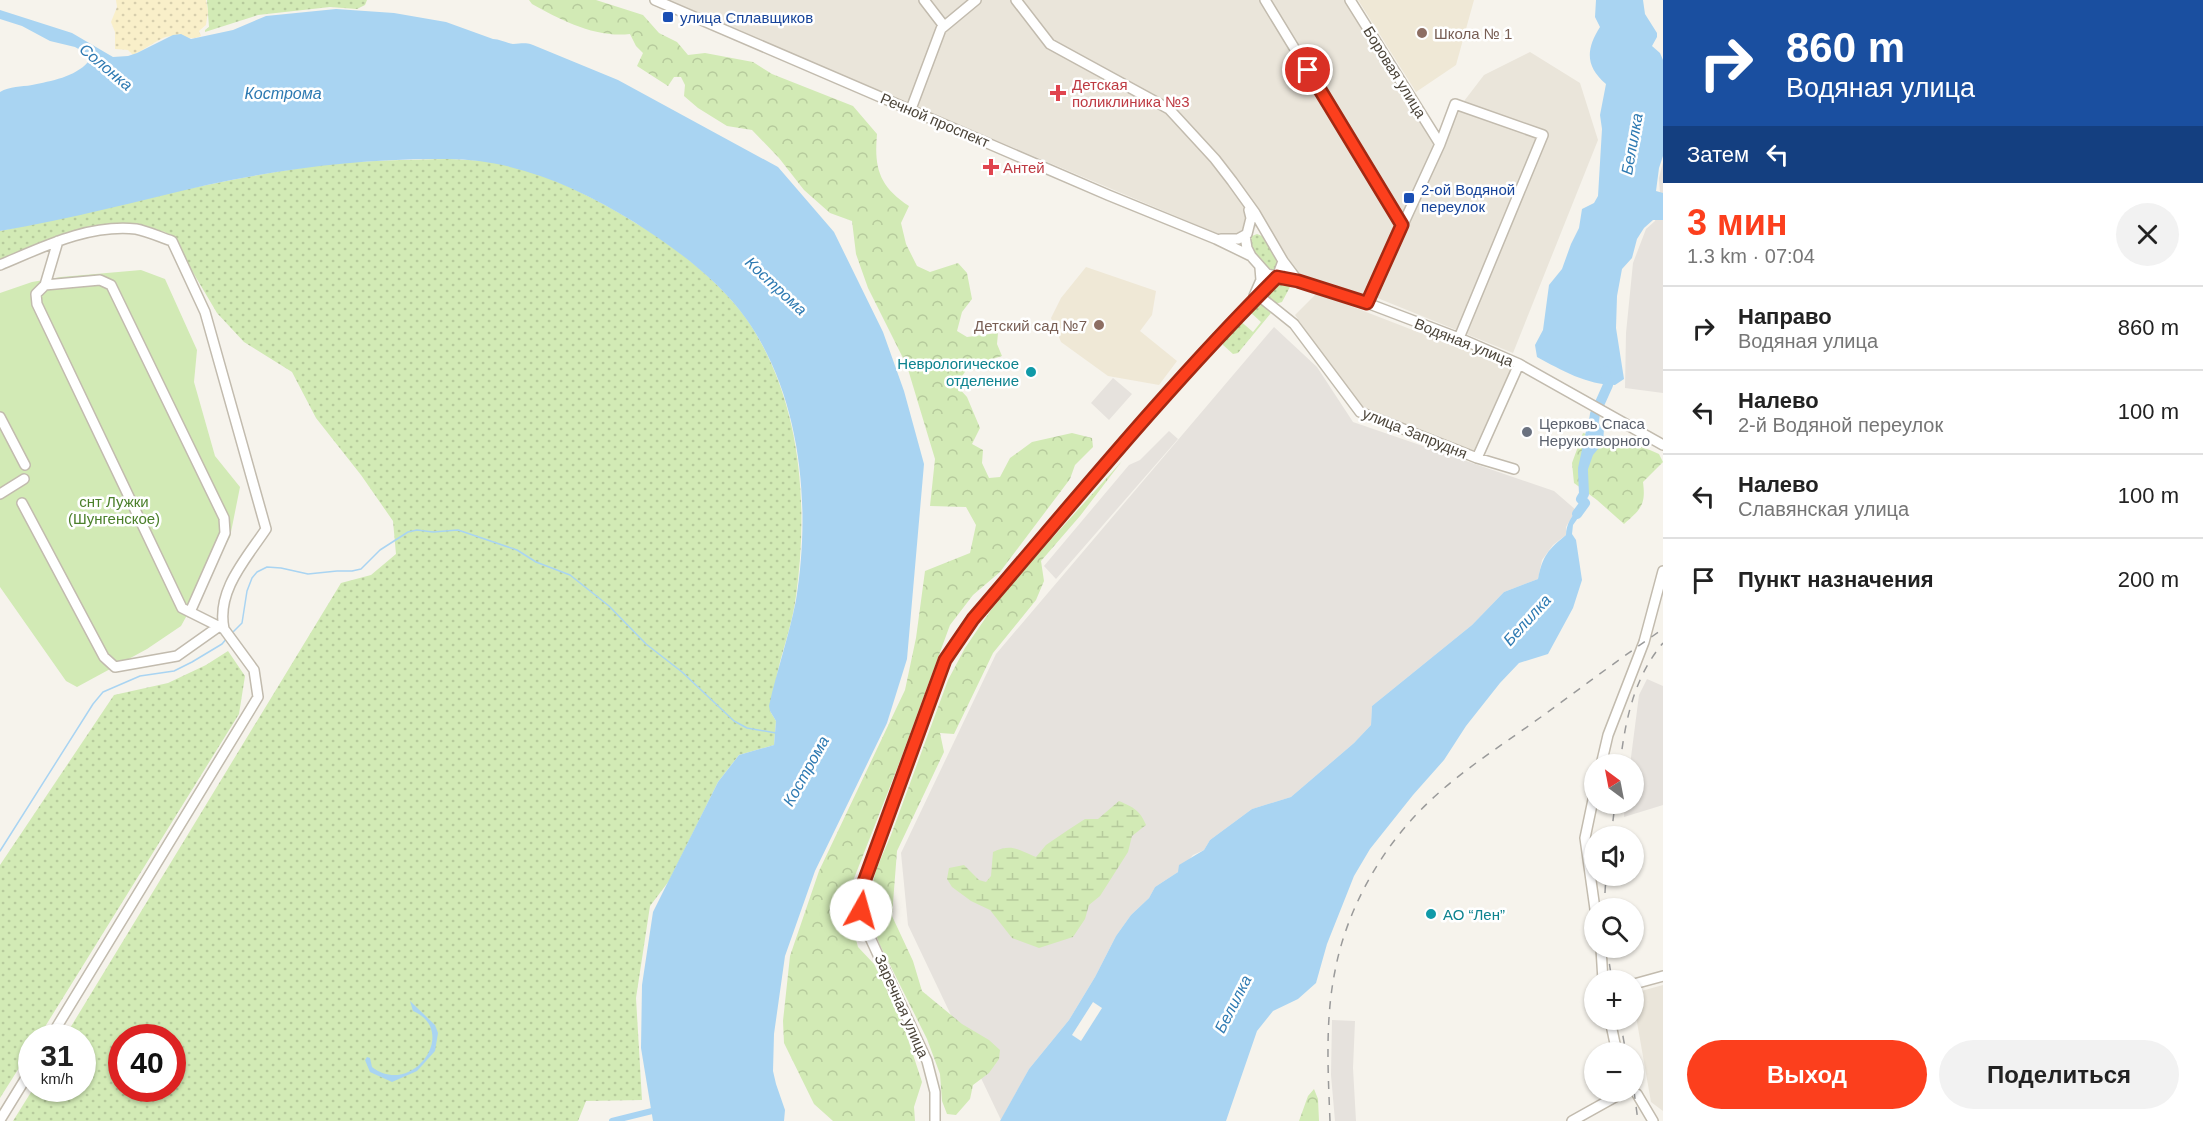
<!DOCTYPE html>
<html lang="ru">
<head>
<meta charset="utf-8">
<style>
  :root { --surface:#fff; --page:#f2f2f2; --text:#222; --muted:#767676; --line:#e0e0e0; --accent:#fc3f1d }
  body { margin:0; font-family:Helvetica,sans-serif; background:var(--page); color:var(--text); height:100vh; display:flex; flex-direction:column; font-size:22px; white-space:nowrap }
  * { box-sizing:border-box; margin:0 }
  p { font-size:20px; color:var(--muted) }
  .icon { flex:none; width:33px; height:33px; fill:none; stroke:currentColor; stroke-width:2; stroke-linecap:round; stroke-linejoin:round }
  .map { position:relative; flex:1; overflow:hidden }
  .side { display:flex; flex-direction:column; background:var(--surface); width:540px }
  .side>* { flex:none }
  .hud { background:#1a4fa0; color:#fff; overflow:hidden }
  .needle { width:39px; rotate:328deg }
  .fabs { position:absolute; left:1584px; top:754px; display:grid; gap:12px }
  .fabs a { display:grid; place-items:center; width:60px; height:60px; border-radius:50%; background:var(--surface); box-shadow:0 2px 4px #0004; font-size:30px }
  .speed { position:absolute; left:18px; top:1024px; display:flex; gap:12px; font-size:30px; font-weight:700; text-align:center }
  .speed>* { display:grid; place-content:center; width:78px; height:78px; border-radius:50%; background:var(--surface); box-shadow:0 2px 4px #0004; line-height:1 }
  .speed small { font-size:15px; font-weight:400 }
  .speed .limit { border:9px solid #d22; background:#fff; color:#111 }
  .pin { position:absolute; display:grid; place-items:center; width:51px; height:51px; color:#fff; margin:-26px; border:3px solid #fff; border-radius:50%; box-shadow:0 2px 6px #0007 }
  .me { position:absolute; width:66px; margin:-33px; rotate:7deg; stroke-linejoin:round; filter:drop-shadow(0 0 4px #0008) }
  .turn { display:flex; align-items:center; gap:21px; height:126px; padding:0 24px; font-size:27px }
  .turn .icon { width:78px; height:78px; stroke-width:2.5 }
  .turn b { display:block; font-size:42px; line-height:51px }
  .then { display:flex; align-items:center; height:57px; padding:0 24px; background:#0003; gap:12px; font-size:22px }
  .round { display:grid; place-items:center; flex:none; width:63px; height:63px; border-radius:32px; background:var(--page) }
  .overview { display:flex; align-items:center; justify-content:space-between; height:102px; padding:0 24px }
  h1 { font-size:36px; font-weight:700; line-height:45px; color:var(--accent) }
  .action { display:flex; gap:12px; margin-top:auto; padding:12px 24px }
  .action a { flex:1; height:69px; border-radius:36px; background:var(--accent); color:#fff; font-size:24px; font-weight:700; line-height:69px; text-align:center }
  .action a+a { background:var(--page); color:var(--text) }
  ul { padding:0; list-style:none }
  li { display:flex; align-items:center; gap:18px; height:84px; padding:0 24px; border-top:2px solid var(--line) }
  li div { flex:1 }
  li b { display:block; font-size:22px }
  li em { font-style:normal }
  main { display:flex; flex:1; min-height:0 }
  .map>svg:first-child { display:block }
  .residential { fill:#eae5da }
  .industrial { fill:#e6e2dd }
  .education { fill:#efe8d6 }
  .grass { fill:url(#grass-dots); fill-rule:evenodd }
  .forest { fill:url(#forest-crowns) }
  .wetland { fill:url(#wetland-marsh) }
  .sand { fill:url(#sand-dots) }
  .garden { fill:#d2eab5 }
  .water { fill:#a9d4f2 }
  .pier { fill:#f6f3ec }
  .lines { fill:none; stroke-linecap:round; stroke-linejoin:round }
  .stream { stroke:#a9d4f2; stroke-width:1.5 }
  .canal { stroke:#a9d4f2; stroke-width:6 }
  .river { stroke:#a9d4f2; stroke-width:10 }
  .minor-casing { stroke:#c2bbae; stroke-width:12 }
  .minor { stroke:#fff; stroke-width:9 }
  .rail { stroke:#9a9a9a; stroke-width:1.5; stroke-dasharray:8 8; stroke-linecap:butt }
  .route-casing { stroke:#a42913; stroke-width:15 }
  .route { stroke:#fc3f1d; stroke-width:10 }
  .transit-dot { fill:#1a4fb4; stroke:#fff; stroke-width:2 }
  .education-dot { fill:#8d6e63; stroke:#fff; stroke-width:2 }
  .health-dot { fill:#e0444e; stroke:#fff; stroke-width:2 }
  .culture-dot { fill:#0f9aa8; stroke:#fff; stroke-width:2 }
  .worship-dot { fill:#6b7280; stroke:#fff; stroke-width:2 }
  .labels { text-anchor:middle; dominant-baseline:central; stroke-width:5; stroke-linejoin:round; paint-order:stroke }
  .transit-label { font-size:15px; fill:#164399; stroke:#fff; text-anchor:start }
  .education-label { font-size:15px; fill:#785e54; stroke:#fff; text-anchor:start }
  .street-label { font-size:15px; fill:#4b4439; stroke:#fff }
  .health-label { font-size:15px; fill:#be3a42; stroke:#fff; text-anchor:start }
  .culture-label { font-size:15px; fill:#0d838f; stroke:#fff; text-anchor:end }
  .worship-label { font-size:15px; fill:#5b616d; stroke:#fff; text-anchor:start }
  .park-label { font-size:15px; fill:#4a7f2a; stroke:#fff }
  .water-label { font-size:16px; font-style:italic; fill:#2e7ab2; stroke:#fff }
</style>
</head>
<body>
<main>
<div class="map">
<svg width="1663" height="1121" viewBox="0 0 1663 1121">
  <defs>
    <pattern id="grass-dots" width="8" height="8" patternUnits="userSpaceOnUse" patternTransform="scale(1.5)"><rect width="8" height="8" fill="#d2eab5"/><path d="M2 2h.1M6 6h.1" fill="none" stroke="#b6ca9c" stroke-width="1.8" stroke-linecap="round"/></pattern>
    <pattern id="forest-crowns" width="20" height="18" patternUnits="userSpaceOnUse" patternTransform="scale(1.5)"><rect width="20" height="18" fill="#d2eab5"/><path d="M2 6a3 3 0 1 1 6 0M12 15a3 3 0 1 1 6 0" fill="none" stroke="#b6ca9c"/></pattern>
    <pattern id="wetland-marsh" width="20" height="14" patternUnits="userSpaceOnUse" patternTransform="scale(1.5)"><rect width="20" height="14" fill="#d2eab5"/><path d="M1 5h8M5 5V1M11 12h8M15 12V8" fill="none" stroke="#b6ca9c"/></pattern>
    <pattern id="sand-dots" width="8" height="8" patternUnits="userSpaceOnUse" patternTransform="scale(1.5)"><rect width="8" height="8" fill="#f9efc9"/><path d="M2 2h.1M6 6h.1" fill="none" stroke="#d7cead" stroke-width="1.8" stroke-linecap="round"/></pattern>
  </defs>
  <rect width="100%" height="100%" fill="#f6f3ec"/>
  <path class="residential" d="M668,0H1345L1436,146L1364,299L1302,280L1265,229L1254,227L1236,236L1228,238L912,105Z
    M1530,52L1580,83L1598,140L1513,353L1375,297L1458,109L1484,75Z
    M1317,293L1511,368L1473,452L1359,406L1295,315Z
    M1663,985V1111L1651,1102L1634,1005V993Z"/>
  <path class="industrial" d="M1663,162V393L1625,388L1626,333L1633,263L1646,229L1655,221L1660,194L1659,178Z
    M1274,327L1317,367L1353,422L1554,491L1576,510L1566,527V535L1553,545L1542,560L1538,579L1504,592L1472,625L1372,706L1371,725L1354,743L1291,797L1252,809L1210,840L1204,850L1193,855L1178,872L1155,887L1149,898L1131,915L1116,936L1095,977L1069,1020L1029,1069L1001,1120L908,925L901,853L996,654Z
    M1113,378L1132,394L1109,420L1091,403Z
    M1169,431L1178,439L1056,579L1044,566L1129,465L1140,460Z
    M1647,679L1663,686V805L1624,817L1625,804H1634V765H1630L1639,695Z
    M1332,1020L1355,1021L1353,1068L1356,1121H1335L1331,1075Z"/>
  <path class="education" d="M1358,0H1474L1456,65L1416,92Z
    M1086,267L1156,291L1152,315L1140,331L1177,361L1159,385L1108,376L1061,342L1051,318L1061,298Z"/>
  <path class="grass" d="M207,0H367L365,5L357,9L330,7L258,15L205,32V30L209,27Z
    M450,159C462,160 474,160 486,161C542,169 596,198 644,228C682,252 722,284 748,321C801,401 809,503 796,596C793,619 786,640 780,662C776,678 773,695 770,711L776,721L774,745L739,755L718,782L669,881L650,906L636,998L642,1100L586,1101L578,1121H13L33,1089H82V1038H64L341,583L371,575L396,554L393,521L361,475L316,418L292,372L244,342L217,313L175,242L165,232L135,225L24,250L0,260V231C107,209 214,179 322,165C365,160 407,160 450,159ZM122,1038H172V1089H122Z
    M1257,234L1262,236L1279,263L1274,272L1266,271L1249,244L1252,236Z
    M1285,283L1291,285L1282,302L1275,304L1271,301L1268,292L1271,287Z
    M1255,303L1261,304L1271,313L1238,353L1233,354L1223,345V336L1238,319L1253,332L1261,322L1250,312Z
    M228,651L245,676L239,714L38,1038H32L31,1049L0,1098V865L114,695L168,683L206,665Z"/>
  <path class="forest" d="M529,0H596L643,15L659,33L677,42L688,55L705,53L753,62L772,74L853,106L877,134C874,168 879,186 909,206L901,223L906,244L917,266L930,272L958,263L967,273L972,299L962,312L957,331L967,337L998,333L997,344L1002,356L969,366L956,385L967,397L980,428L972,444L983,450L982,463L989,478L1000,477L1010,458L1032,442L1072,433L1092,438L1093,447L1075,465L1070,479L1000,572L973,595L950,625L900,761L853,881L849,914L858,947L874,964L902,1021L922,1082L914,1107L915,1121H833L814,1104L784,1043L783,1021L790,956L819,871L905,690L916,638L925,571L970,553L976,525L966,507L930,506L935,459L907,366L868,288L856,254L852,221L830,213L804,190L779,158L752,130L727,126L698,108L684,96L685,85L681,77H674L668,86L637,66L643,53L636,46L630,34C595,38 561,20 532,4Z
    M1583,433C1609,440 1635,442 1659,454L1663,462L1643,482C1646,505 1641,509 1624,524L1597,500L1574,483L1572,463Z
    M1122,461L1080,516L1041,561L1044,581L1036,600L993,653L954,734L940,733L944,752L897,851L892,916L913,961L922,991L962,1024L989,1040L1000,1050L999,1059L989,1073L973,1085L970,1099L956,1115L947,1114L942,1101L940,1074L927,1039L879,943L867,908L876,870L891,835L948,680L965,648L991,610L1028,565Z
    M1314,1089L1318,1099L1319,1121H1299L1308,1096Z"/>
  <path class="wetland" d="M1119,801C1133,807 1140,810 1146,825L1132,836L1128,852L1100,896L1089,905L1085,919L1073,937L1039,948L1012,938L990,910L971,901L952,887L947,879L949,868L964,865L979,880L986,882L991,876L993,852C1012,843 1018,850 1036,857L1046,845L1068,830L1085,819H1098Z"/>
  <path class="sand" d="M116,0H206L208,12L206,25L199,31L201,36C188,42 177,32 163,38C153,43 143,50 133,55L128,50L115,49V32L111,22L117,7Z"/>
  <path class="garden" d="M141,270L165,279L197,350L194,382L215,456L240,487L230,537L181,626L147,649L77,687L66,681L0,587V293L32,282L61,277Z"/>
  <path class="water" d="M1596,0H1643L1645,14L1657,33V37L1652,46L1660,53L1663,60V156L1659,168L1656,191L1663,193V220H1653L1644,228L1637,239L1632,258L1622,269L1617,296L1616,328L1624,379L1615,385C1587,385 1561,370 1537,357L1535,345L1543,330L1549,285L1562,269L1571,244L1579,228L1582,209L1594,203L1598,196L1602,129L1600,115L1606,84C1585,66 1586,49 1600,27L1595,17Z
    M336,9L394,13L446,22L493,39C500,39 506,43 513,44C521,44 524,42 533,45L618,80L778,167L834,232L883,332L904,391L924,464L907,659L887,723L815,871L785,956L774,1034L773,1071L776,1084L785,1110L784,1121H653L641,1048L642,985L653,912L718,782L739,755L774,745L776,721L770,711L769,706C777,670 789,636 796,600C811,508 802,399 747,320C719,280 675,248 634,222C578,187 514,159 447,159C366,158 286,168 207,185C138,201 70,219 0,231V92C10,86 21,87 32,85C51,81 75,77 88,62L82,51L75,47L50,41L22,26L0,19V10L72,33L113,57L128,56L137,53L173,35L181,34L191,39L233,30L266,16Z
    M1593,414H1595L1597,422L1604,429L1603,443L1593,455L1582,486L1578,468L1588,422Z
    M1585,503V508L1573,525L1572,534L1576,540L1582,580L1573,608L1548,654L1519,663L1500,683L1466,726L1444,760L1413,795L1370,849L1354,876L1327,944L1316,983L1298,999L1273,1011L1257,1031L1226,1121H1000L1029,1069L1069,1020L1095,977L1116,936L1131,915L1149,898L1155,887L1178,872L1179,865L1204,850L1210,840L1252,809L1291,797L1354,743L1371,725L1372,706L1472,625L1504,592L1538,579C1543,555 1548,550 1566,535C1566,522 1575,511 1585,503Z
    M410,1001L435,1025L438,1033L435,1051L417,1071L392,1082L370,1072L365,1060L367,1057L370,1058L372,1067C412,1098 460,1031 413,1011Z"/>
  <path class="pier" d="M1093,1002L1102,1008L1081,1041L1072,1035Z"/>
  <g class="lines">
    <path class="stream" d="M232,633L242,623L247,591L252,578L257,572L267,567L281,568L308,574L337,571H352L361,569L380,550L408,532L417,530L433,532L458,530L517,550L536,562L570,575L609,606L646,644L682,672L734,721L747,728L776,733
      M0,851L93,704L103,692L140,676L174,671L192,662L222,644L227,638"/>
    <path class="canal" d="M612,1121L652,1111"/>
    <path class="river" d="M1593,427L1595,414L1608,385L1605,371
      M1577,514L1585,503L1581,499L1584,494L1583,471"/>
    <defs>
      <path id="minor" d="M655,0L1108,195L1216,239L1251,256
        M924,0L944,26
        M1016,0L1050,44L1169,109L1215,159L1232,181L1255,213L1283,261L1298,281
        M1265,0L1402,225
        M1350,0L1440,144
        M911,109L941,29L976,0
        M1245,236L1247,248L1251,256L1267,274L1298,281L1359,300L1459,338L1519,364L1663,445
        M1221,239H1238L1247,234L1251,218L1249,210
        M0,265C43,247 88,224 136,229C147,231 160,237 172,241L205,312L266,529C246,559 216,591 224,629
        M45,285L100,280L111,285L224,518L225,533L190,612
        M1254,296L1261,280L1260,268
        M1259,296L1294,324L1360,412L1477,458L1514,469
        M1367,303L1440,144L1455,104L1543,135L1459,338
        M0,417L25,465
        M1477,458L1519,364
        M0,494L24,479
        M22,503L104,657L115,667L177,656L218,627
        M1601,765L1608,735L1644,642L1663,571
        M1594,795L1585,838L1595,909
        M1601,948L1603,981
        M1634,984L1663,976
        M1610,1020L1617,1053
        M50,1038L258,697L254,670L224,629L182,608L37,304L36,294L45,285L58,241
        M1637,1094L1653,1121
        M0,1120L32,1068
        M935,1121V1092L927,1061L867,931L861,910V890L945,660L973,619L1128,438L1200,356L1252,301L1277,277L1283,261
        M1572,1121L1624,1092"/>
    </defs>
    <use href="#minor" class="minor-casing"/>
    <use href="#minor" class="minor"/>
    <path class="rail" d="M1620,765C1625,721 1634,677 1663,643
      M1611,837L1615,804
      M1604,909L1606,876
      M1607,948L1612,981
      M1620,1020L1626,1053
      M1634,1091L1638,1121
      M1330,1121C1328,1071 1325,1020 1335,971C1347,907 1384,843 1432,799C1463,770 1499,747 1534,722C1577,691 1619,659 1663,629"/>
  </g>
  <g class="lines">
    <defs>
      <path id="route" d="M861,910V890L945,660L973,619C1072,504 1169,385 1277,277L1298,281L1367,303L1402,225L1308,70"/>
    </defs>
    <use href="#route" class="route-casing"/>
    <use href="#route" class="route"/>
  </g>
  <g class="transit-dot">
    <rect x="662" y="11" width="12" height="12" rx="3"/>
    <rect x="1403" y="192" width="12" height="12" rx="3"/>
  </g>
  <g class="education-dot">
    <circle cx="1422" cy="33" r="6"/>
    <circle cx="1099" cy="325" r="6"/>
  </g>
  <g class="health-dot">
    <path d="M1055 84h6v6h6v6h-6v6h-6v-6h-6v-6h6z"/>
    <path d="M988 158h6v6h6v6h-6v6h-6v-6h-6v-6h6z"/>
  </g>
  <g class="culture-dot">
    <circle cx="1031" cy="372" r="6"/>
    <circle cx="1431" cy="914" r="6"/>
  </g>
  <circle class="worship-dot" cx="1527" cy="432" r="6"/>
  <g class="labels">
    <g class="transit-label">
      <text x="680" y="17">улица Сплавщиков</text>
      <text x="1421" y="189">2-ой Водяной<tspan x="1421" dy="17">переулок</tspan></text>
    </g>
    <g class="education-label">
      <text x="1434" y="33">Школа № 1</text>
      <text x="1087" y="325" text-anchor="end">Детский сад №7</text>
    </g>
    <g class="street-label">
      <text transform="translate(1395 72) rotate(58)">Боровая улица</text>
      <text transform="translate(935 120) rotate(23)">Речной проспект</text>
      <text transform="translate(1464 342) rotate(22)">Водяная улица</text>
      <text transform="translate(1415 433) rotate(22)">улица Запрудня</text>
      <text transform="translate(902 1006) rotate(66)">Заречная улица</text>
    </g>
    <g class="health-label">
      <text x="1072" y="84">Детская<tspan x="1072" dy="17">поликлиника №3</tspan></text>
      <text x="1003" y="167">Антей</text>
    </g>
    <g class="culture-label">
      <text x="1019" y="363">Неврологическое<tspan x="1019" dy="17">отделение</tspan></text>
      <text x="1443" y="914" text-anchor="start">АО “Лен”</text>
    </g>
    <g class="worship-label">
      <text x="1539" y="423">Церковь Спаса<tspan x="1539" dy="17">Нерукотворного</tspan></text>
    </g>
    <g class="park-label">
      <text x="114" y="501">снт Лужки<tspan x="114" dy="17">(Шунгенское)</tspan></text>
    </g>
    <g class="water-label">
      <text transform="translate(106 67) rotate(40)">Солонка</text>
      <text x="283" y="93">Кострома</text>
      <text transform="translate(1632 144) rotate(-80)">Белилка</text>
      <text transform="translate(776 286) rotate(43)">Кострома</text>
      <text transform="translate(1527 620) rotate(-48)">Белилка</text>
      <text transform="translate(806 771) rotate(-61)">Кострома</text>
      <text transform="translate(1233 1004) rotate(-63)">Белилка</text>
    </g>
  </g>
</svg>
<div class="fabs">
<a><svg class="needle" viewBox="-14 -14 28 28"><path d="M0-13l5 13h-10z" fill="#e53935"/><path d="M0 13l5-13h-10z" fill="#767676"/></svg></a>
<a><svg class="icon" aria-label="sound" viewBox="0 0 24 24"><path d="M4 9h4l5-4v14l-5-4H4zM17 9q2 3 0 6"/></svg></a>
<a><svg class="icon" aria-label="search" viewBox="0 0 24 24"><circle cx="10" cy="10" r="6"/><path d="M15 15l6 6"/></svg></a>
<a>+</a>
<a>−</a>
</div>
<div class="speed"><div>31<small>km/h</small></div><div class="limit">40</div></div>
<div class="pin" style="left:1308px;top:70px;background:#d93025"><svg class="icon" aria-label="arrive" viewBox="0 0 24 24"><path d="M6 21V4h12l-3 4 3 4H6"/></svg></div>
<svg class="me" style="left:861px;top:910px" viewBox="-20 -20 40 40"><circle r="19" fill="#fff"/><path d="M0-13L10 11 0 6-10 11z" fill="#fc3f1d"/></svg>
</div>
<section class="side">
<div class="hud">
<div class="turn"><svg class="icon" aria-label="right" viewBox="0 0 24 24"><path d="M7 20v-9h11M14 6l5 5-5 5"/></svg><div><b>860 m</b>Водяная улица</div></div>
<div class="then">Затем<svg class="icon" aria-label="left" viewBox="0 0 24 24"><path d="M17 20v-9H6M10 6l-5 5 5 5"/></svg></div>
</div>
<div class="overview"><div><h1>3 мин</h1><p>1.3 km · 07:04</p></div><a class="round"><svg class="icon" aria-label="close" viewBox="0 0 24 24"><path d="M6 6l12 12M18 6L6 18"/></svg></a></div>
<ul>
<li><svg class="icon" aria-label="right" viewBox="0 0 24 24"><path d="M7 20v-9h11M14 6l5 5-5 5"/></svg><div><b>Направо</b><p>Водяная улица</p></div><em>860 m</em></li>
<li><svg class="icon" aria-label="left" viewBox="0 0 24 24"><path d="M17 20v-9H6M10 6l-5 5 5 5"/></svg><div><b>Налево</b><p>2-й Водяной переулок</p></div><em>100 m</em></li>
<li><svg class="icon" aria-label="left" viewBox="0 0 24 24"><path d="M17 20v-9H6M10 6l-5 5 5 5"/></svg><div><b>Налево</b><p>Славянская улица</p></div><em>100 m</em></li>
<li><svg class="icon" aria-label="arrive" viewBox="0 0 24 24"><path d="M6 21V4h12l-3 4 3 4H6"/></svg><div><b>Пункт назначения</b></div><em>200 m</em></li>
</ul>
<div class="action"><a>Выход</a><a>Поделиться</a></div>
</section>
</main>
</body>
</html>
